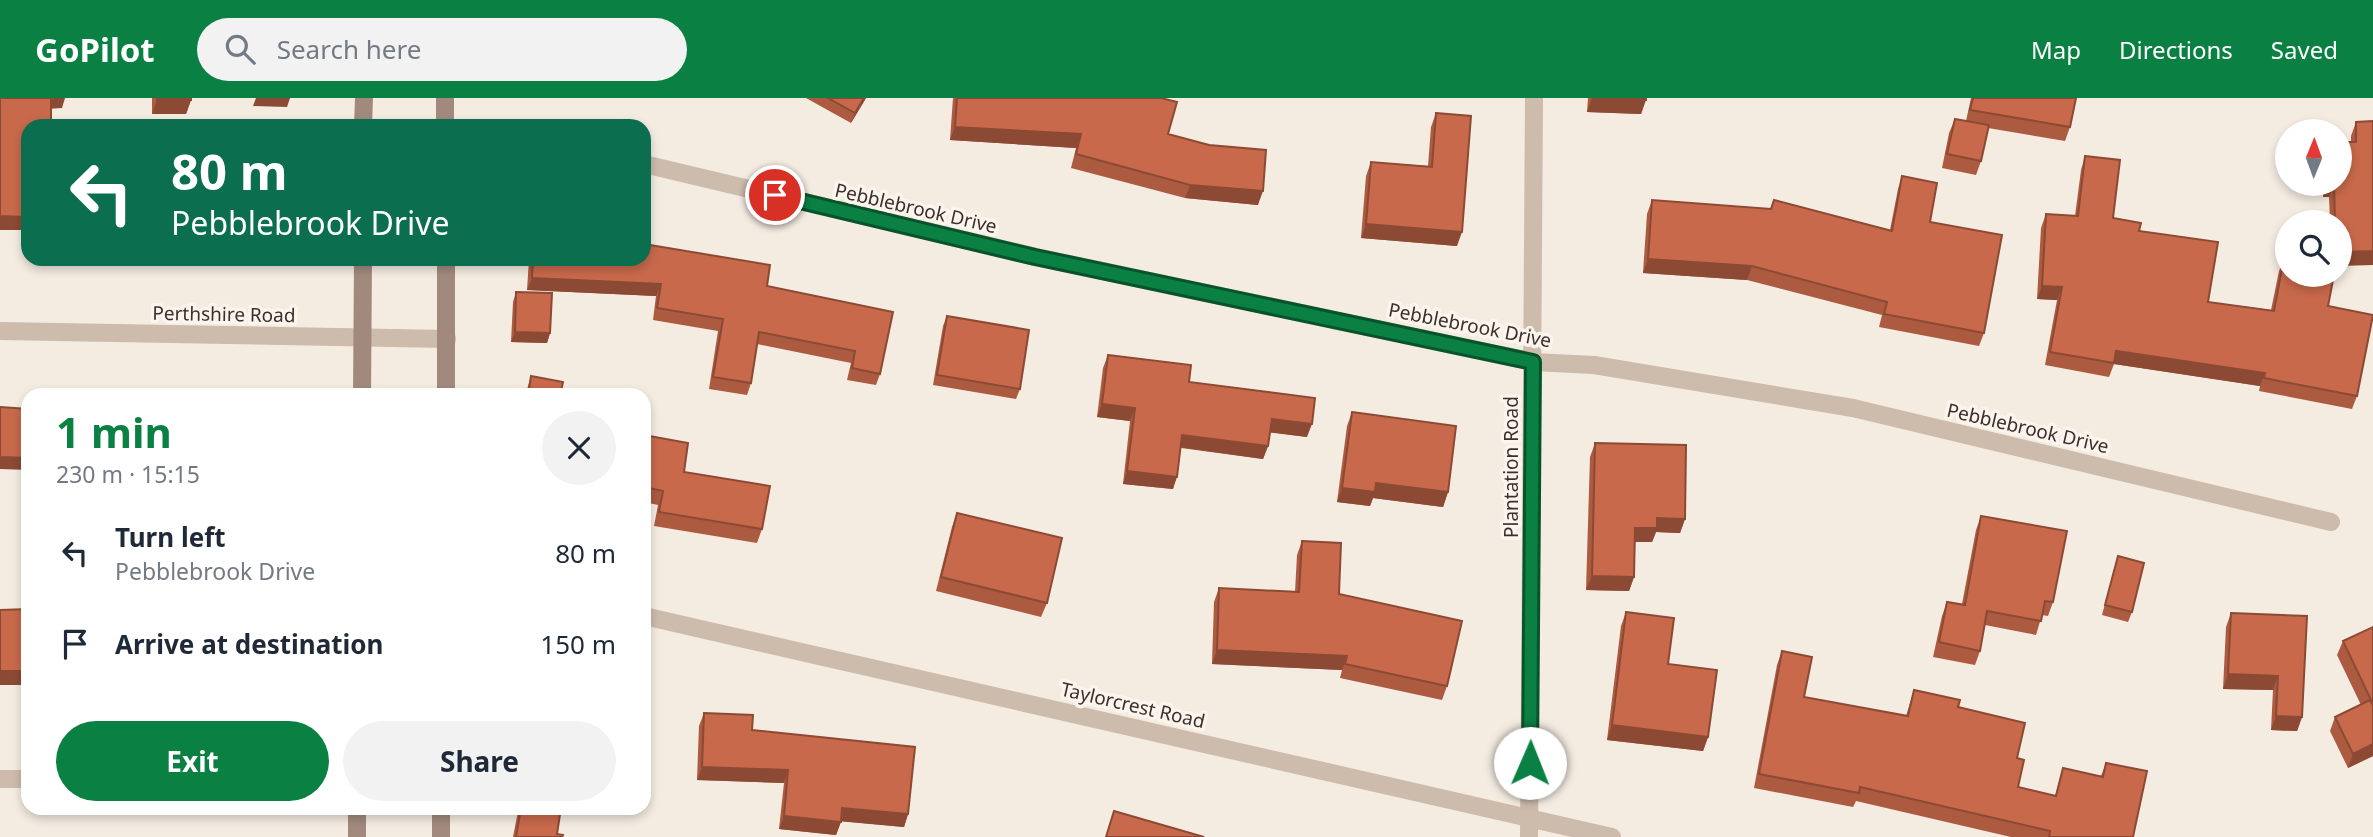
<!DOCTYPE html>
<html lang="en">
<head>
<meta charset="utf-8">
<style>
  :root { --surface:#fff; --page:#f2f2f3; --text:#1f2937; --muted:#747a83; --accent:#0b8043 }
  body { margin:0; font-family:"Noto Sans",sans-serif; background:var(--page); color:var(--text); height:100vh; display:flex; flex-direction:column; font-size:26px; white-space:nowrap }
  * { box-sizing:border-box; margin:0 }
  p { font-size:23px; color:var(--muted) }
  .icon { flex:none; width:38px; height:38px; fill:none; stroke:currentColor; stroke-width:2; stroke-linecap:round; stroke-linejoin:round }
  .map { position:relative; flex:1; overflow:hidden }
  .details { position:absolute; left:21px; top:290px; width:630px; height:427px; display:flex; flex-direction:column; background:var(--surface); border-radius:21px; box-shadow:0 4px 10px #0003 }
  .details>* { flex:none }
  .banner { position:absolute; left:21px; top:21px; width:630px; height:147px; border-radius:21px; box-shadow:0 4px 10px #0003; background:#0b6e4f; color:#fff; overflow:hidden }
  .needle { width:46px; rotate:1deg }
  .fabs { position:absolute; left:2275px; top:21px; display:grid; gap:14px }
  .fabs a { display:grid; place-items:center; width:77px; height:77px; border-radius:50%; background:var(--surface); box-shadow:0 4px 10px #0003; font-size:35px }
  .pin { position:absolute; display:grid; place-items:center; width:60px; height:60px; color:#fff; margin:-30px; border:4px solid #fff; border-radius:50%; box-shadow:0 2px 7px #0007 }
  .me { position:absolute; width:77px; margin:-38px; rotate:1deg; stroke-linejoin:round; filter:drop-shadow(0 0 5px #0008) }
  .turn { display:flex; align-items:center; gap:24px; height:147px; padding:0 35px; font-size:32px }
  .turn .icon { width:91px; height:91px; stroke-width:2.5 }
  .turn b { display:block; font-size:49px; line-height:60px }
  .round { display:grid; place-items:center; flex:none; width:74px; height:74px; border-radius:37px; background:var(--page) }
  .head { display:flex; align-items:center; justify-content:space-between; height:119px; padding:0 35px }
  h1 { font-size:42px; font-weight:700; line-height:52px; color:var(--accent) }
  .button { display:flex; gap:14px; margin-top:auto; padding:14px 35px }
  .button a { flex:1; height:80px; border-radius:42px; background:var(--accent); color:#fff; font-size:28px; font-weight:700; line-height:80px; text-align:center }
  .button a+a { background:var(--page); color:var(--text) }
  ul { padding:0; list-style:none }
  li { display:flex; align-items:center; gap:21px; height:91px; padding:0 35px }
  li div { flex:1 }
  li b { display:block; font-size:26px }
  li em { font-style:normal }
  header { display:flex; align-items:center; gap:42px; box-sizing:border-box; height:98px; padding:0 35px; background:var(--accent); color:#fff }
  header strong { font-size:33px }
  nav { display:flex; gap:38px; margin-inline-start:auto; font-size:24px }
  .search { width:490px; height:63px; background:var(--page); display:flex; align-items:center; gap:18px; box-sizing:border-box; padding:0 24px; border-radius:38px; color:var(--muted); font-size:26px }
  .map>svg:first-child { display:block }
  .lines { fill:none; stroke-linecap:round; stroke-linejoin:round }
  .minor { stroke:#cdbbac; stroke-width:18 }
  .tertiary { stroke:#cdbbac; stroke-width:18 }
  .secondary { stroke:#a18a7d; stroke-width:18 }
  .wall { fill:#ac5a40 }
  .shaded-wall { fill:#8c4a34 }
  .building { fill:#c8694b; stroke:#8c4a34; stroke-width:2 }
  .route-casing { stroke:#07532c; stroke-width:18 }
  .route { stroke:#0b8043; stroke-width:12 }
  .labels { text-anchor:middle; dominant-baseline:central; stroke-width:7; stroke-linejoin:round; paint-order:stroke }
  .street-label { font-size:19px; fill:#3b302b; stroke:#fbf5ee }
</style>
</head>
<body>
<header>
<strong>GoPilot</strong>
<div class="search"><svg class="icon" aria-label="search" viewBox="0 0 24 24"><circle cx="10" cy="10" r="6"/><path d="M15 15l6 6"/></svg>Search here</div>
<nav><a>Map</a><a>Directions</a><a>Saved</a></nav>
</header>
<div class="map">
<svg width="2373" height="739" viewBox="0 0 2373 739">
  <rect width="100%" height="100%" fill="#f4ebe1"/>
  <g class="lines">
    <path class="minor" d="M644,66L1036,159L1533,264L1594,267L1853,310L2331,424
      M644,518L1612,739
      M0,681H28
      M1529,739L1534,0"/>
    <path class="tertiary" d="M0,233L447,241"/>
    <path class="secondary" d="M363,28L364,0
      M445,28V0
      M446,161V298
      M362,298L363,161
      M441,710V739
      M357,739V710"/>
  </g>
  <path class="wall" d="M152,0H191V2L186,16H152Z
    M806,0H866L851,25Z
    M953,0H1161L1168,36L1258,107L1185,100L1071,70L1076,50L950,42Z
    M1588,0H1646L1641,16L1587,14Z
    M1971,0H2076L2070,29L2065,43L1988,30L1981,63L1976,77L1942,70L1949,35L1955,21L1966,23Z
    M1436,15L1457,148L1361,140L1366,78L1371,64L1428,68L1431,29Z
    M2373,23L2340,124H2330L2329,99H2323V86H2340L2351,44V38L2356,24Z
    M2085,58L2113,120L2139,133L2208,204L2271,212L2279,173L2284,160L2328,208L2357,298L2352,311L2259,293L2260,288L2114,266L2109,279L2045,267L2057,202L2037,201L2041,130L2046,116L2075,118L2081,72Z
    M1902,78L1930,124L1984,235L1979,248L1879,229L1882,217L1747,182L1643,175L1647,116L1652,102L1770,111L1774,102L1890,132L1898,91Z
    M529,161H644L767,188L893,214L880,276L876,287L847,282L851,265L757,246L751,285L747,297L709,291L718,233L653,222L656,198L527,192Z
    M516,194L550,235L547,245L511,244L513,204Z
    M947,218L1020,291L1016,301L933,287L943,228Z
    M1108,257L1189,284L1307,339L1270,334L1268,348L1263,361L1181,350L1173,391L1123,386L1130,323L1097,319L1103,270Z
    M531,278L560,298H525Z
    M1352,314L1448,394L1443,409L1373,400L1370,408L1337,404L1347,328Z
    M644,337L684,374L762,431L757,445L654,428L658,407L644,404Z
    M1595,345L1685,421L1680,435L1656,434L1652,444H1635L1634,479L1629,493L1586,492L1590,359Z
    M957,415L1047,505L1041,519L936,493L952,429Z
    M1981,418L2053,504L2048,518L2042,517L2036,537L1985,527L1980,553L1975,567L1933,559L1942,518L1947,504L1962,506L1976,432Z
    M1302,443L1339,496L1447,588L1442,602L1340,580L1342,572L1212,566L1214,504L1219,490L1295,494L1297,457Z
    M2118,458L2132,514L2128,524L2102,517Z
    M28,480V587H0V512L23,511V493Z
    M1626,514L1668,566L1708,639L1703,653L1607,642L1621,528Z
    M2231,515L2307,518L2302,619L2297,633L2271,632L2273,592L2223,591L2226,529Z
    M2373,529V658L2348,670L2330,633L2335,619L2361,607L2337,557L2343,543Z
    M1782,553L1804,599L1906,618L1914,592L1958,609L2017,660L2018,689L2055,698L2063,670L2101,678L2106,665L2133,739H2011L1856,703L1853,709L1754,690L1777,567Z
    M704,615L752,632L908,716L904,729L841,723L836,737L779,731L784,685L697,682L699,628Z
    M515,710H561L557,736L562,739H513L518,713L515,712Z"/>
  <path class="shaded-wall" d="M50,0H65L62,10L46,11Z
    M256,0H290L287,9L253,8Z
    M864,0H866L851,25L855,15Z
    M1592,0L1646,2L1641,16L1587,14Z
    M157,2H191L186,16H152Z
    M955,29L1081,36L1076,50L950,42Z
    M2328,86H2334L2329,99H2323Z
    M1190,87L1263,93L1258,107L1185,100Z
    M0,118L28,119V132H0Z
    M1366,126L1462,134L1457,148L1361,140Z
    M2373,153V167L2340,168V154Z
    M1648,161L1752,168L1747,182L1643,175Z
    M532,180L661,186L656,198L527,192Z
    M2042,188L2062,189L2057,202L2037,201Z
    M515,234L550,235L547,245L511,244Z
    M2116,253L2265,275L2260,288L2114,266Z
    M1102,306L1135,310L1130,323L1097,319Z
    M1272,321L1312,326L1307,339L1267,334Z
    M1182,337L1268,348L1263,361L1178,349Z
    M0,359L28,360V372L0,371Z
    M1127,373L1177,379L1173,391L1123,386Z
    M1376,385L1448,394L1443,409L1373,400L1370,408L1337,404L1342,390Z
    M1657,420L1685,421L1680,435L1656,434L1652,444H1630L1635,430Z
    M1592,478L1634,479L1629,493L1586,492Z
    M1217,552L1347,558L1342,572L1212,566Z
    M0,573H28V587H0Z
    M2228,576L2278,578L2273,592L2223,591Z
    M2276,618L2302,619L2297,633L2271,632Z
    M1612,627L1708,639L1703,653L1607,642Z
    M2373,646V658L2348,670L2353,656Z
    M702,669L788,672L784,685L697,682Z
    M842,710L908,716L904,729L837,723Z
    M784,718L841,724L836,737L779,731Z"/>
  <path class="building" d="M0,0H51V28H28V119L0,118Z
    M157,0H191V2H157Z
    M828,0H864L855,15Z
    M957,0H1161L1177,4L1168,36L1209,47L1266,52L1263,93L1190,87L1076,56L1081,36L955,29Z
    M1592,0H1646V2Z
    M1973,0H2076L2070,29L1970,12Z
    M1436,15L1471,18L1462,134L1366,126L1371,64L1432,69Z
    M1955,21L1989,27L1981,63L1947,56Z
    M2373,23V153L2340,154V124H2335L2334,86H2340V44H2356V24Z
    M2085,58L2120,62L2113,120L2141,125L2139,133L2218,144L2208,204L2274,213L2284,160L2287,161V177H2334L2328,208L2373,217L2357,298L2264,280L2265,275L2116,253L2114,265L2050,254L2062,189L2042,188L2046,116L2078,118Z
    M1902,78L1937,85L1930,124L2002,137L1984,235L1884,216L1887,204L1752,168L1648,161L1652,102L1771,111L1774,102L1892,133Z
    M644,146L770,167L767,188L893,214L880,276L852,270L855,253L759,234L751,285L713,279L723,221L657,210L661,186L532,180L533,161H644Z
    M516,194L552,195L550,235L515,234Z
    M947,218L1029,232L1020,291L937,277Z
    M1108,257L1191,267L1189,284L1315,300L1312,326L1272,321L1268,348L1182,337L1177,379L1127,373L1135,310L1102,306Z
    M531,278L563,284L560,298H528Z
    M0,309L28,311V360L0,359Z
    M1352,314L1456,328L1448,394L1376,385L1375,394L1342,390Z
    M644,337L688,345L684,374L770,388L762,431L659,414L663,393L644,389Z
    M1595,345L1686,347L1685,421L1657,420V430H1635L1634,479L1592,478Z
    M957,415L1062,440L1047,505L941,479Z
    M1981,418L2067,433L2053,504L2045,503L2041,523L1987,513L1980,553L1939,544L1947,504L1965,507Z
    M1302,443L1341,445L1339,496L1462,523L1447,588L1345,566L1347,558L1217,552L1219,490L1299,494Z
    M2118,458L2144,465L2132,514L2105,507Z
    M28,511V573H0V512Z
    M1626,514L1674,520L1668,566L1717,572L1708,639L1612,627Z
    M2231,515L2307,518L2302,619L2276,618L2278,578L2228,576Z
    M2373,529V606L2343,543Z
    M1782,553L1812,559L1804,599L1908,618L1914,592L1960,602L1958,609L2025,625L2017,660L2024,662L2018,689L2056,698L2063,670L2103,679L2106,665L2147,673L2133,739H2049L2050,733L1860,689L1859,695L1759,676Z
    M2370,602L2373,608V646L2353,656L2335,619Z
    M704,615L753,617L752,632L915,649L908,716L842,710L841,724L784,718L788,672L702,669Z
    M521,710H561L557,736L563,737L562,739H516Z
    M1114,713L1204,739H1106Z"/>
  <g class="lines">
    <defs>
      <path id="route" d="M775,97L1035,159L1533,264L1530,665"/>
    </defs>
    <use href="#route" class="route-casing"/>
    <use href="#route" class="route"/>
  </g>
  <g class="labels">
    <g class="street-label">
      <text transform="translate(916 110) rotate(13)">Pebblebrook Drive</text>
      <text transform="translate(224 216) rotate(1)">Perthshire Road</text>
      <text transform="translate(1470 227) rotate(11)">Pebblebrook Drive</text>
      <text transform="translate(2028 330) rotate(13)">Pebblebrook Drive</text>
      <text transform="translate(1511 369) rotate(-90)">Plantation Road</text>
      <text transform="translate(1133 607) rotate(13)">Taylorcrest Road</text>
    </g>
  </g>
</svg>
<div class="fabs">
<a><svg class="needle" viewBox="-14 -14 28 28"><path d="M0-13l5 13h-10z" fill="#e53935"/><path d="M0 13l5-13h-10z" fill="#747a83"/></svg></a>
<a><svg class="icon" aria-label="search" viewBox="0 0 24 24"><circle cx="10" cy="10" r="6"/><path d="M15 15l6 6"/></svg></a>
</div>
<div class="pin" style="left:775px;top:97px;background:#d93025"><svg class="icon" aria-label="arrive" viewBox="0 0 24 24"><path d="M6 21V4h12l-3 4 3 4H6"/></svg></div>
<svg class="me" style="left:1530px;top:665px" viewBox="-20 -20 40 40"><circle r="19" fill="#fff"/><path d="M0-13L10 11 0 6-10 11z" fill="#0b8043"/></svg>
<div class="banner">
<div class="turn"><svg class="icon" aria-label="left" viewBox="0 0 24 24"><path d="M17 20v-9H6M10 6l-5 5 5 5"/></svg><div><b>80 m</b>Pebblebrook Drive</div></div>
</div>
<section class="details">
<div class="head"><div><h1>1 min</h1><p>230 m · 15:15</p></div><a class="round"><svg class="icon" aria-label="close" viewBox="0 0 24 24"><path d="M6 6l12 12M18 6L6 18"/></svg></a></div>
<ul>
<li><svg class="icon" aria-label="left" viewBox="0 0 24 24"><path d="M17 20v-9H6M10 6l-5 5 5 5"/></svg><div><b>Turn left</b><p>Pebblebrook Drive</p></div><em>80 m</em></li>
<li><svg class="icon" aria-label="arrive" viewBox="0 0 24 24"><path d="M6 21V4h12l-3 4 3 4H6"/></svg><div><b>Arrive at destination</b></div><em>150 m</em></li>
</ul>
<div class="button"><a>Exit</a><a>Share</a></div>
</section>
</div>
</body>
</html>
